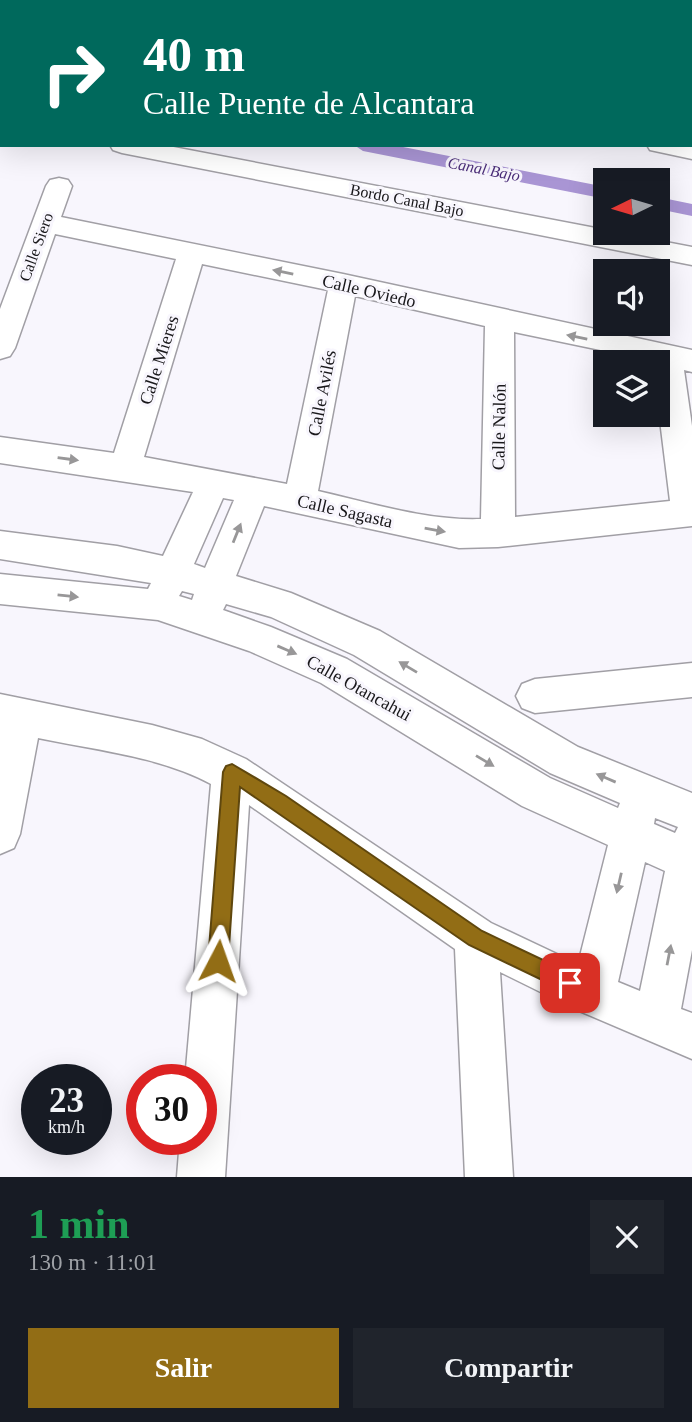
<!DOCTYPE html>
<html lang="es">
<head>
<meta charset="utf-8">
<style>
  :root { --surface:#171b24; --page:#20242c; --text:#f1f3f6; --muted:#9ea1a6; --accent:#926d15 }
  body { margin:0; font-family:"Times New Roman",serif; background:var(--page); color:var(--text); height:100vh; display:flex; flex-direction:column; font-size:26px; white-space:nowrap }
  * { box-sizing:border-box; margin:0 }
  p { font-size:23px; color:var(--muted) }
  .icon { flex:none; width:38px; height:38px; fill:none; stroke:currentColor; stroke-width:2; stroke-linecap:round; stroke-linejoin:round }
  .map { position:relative; height:1177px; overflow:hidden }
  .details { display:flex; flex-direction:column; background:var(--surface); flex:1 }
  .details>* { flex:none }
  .banner { position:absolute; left:0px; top:0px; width:693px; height:147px; box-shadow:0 7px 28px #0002; background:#00695c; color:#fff; overflow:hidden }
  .needle { width:46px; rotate:265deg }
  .controls { position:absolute; left:593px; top:168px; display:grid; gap:14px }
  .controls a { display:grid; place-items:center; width:77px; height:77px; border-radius:0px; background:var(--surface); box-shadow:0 7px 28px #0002; font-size:35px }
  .speed { position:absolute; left:21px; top:1064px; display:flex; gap:14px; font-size:35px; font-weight:700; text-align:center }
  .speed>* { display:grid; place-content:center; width:91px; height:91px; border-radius:50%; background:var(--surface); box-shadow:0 7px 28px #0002; line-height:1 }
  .speed small { font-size:18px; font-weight:400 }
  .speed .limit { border:10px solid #d22; background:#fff; color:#111 }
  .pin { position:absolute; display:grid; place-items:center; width:60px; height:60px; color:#fff; margin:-30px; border-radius:14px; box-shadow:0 4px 10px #0006 }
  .me { position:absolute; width:77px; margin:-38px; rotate:4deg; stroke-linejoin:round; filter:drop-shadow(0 0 5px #0008) }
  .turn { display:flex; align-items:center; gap:24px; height:147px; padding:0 28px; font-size:32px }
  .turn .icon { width:91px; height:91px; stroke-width:2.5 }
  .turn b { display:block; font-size:49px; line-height:60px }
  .round { display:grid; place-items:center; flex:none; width:74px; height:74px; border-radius:0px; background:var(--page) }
  .headline { display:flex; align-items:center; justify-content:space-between; height:119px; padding:0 28px }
  h1 { font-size:42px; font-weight:700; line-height:52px; color:#1e9e55 }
  .cta { display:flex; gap:14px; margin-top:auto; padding:14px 28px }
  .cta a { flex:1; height:80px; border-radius:0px; background:var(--accent); color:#fff; font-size:28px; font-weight:700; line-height:80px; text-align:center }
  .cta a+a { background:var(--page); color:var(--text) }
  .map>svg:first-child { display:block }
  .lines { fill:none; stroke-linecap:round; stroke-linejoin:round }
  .canal { fill:#a995d4; fill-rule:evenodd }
  .minor-casing { stroke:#a19fa5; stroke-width:3 }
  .minor { fill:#fff; fill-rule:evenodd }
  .oneway { fill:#989798 }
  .route { fill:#926d15; stroke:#5f470e; stroke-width:2 }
  .labels { text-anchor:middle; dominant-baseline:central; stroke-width:6; stroke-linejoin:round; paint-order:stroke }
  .far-water-label { font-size:16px; font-style:italic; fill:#4b2e79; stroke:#f8f6fd }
  .far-street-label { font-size:16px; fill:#19181b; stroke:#f8f6fd }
  .street-label { font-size:18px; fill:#19181b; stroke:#f8f6fd }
</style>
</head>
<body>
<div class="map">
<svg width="692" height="1177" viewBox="0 0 692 1177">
  <rect width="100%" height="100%" fill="#f8f6fd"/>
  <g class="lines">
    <path class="canal" d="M0,71H2V82H0Z
      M354,145H393L606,187V199L363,151Z
      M658,197L692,204V216L658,209Z"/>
    <defs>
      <path id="minor" d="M126,0H184L124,2Z
        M534,0H556V2H534Z
        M0,8H2L0,30Z
        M691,47H692V61H691Z
        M0,115H2V129H0Z
        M692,143V159L650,150L647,145Z
        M110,145H163L606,230V233H619L692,247V265L122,153L113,150Z
        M59,178L68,180L72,186L61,217L343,274L692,350V372L684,370L692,426V526L498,547L459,548L264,506L236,576L291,593L380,631L578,747L692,793V950L681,1009L692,1013V1059L577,1010L500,972L513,1177H465L455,949L249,805L225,1177H177L180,1139H201V1080H185L211,784C159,756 95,750 38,738L20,834L14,848L0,854V694L152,725L202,739L246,759L491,923L578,964L608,845L522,806L321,683L249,651L158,620L0,604V574L148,589L151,583L0,559V531L117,546L163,556L193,492L0,463V437L114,453L176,259L55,234L15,348L10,356L0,359V309L46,186L50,180ZM202,264L328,290L287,484L144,457ZM355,296L485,326L481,519C427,521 371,503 318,491ZM514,332L658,362V404L670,501L515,517ZM223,498L234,500L205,568L194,564ZM182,591L194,594L192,600L179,596ZM226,604L271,617L354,655L550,773L620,803L618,808L550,778L347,659L271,627L223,610ZM655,818L678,827L675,833L654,824ZM645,862L665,871L640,991L618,982Z
        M692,663V697L535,713L522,708L516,696L522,684L535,679Z"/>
    </defs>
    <use href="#minor" class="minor-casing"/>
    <use href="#minor" class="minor"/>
  </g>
  <defs><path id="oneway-solid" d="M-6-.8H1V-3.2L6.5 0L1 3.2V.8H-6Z" transform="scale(1.75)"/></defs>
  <g class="oneway">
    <use href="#oneway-solid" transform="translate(283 272) rotate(-168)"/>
    <use href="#oneway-solid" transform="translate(577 337) rotate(-168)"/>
    <use href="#oneway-solid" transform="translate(68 459) rotate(8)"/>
    <use href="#oneway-solid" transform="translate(435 530) rotate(10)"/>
    <use href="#oneway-solid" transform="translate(237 533) rotate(-68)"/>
    <use href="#oneway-solid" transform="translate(68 596) rotate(6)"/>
    <use href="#oneway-solid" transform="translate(287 650) rotate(23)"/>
    <use href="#oneway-solid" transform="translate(408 667) rotate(-149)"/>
    <use href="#oneway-solid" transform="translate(485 761) rotate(31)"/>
    <use href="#oneway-solid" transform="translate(606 778) rotate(-157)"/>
    <use href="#oneway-solid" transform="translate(619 883) rotate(103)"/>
    <use href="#oneway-solid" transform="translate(669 955) rotate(-79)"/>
  </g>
  <path class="route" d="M232,764L286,796L482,931L577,976L580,983L577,990L570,993L563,990L469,945L240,787L228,961L225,968L218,971L211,968L208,961L223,772L226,766Z"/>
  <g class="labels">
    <g class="far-water-label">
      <text transform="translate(484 169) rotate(11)">Canal Bajo</text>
    </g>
    <g class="far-street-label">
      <text transform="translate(407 200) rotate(11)">Bordo Canal Bajo</text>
      <text transform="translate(36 247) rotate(-70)">Calle Siero</text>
    </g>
    <g class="street-label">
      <text transform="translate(369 291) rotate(13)">Calle Oviedo</text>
      <text transform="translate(159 360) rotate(-72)">Calle Mieres</text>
      <text transform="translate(322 393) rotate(-79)">Calle Avilés</text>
      <text transform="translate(499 427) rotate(-89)">Calle Nalón</text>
      <text transform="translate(345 511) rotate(13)">Calle Sagasta</text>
      <text transform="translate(359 688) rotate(29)">Calle Otancahui</text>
    </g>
  </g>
</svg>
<div class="controls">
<a><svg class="needle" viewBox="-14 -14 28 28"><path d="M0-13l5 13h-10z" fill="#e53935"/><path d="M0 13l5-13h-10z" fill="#9ea1a6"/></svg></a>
<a><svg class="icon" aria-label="sound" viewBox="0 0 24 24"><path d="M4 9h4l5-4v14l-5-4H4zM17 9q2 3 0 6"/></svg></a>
<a><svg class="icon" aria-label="layers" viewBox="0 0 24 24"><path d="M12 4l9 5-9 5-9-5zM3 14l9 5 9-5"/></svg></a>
</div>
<div class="speed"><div>23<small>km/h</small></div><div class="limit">30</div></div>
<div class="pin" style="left:570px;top:983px;background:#d93025"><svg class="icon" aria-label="arrive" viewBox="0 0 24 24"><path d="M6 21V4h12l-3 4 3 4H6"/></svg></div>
<svg class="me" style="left:218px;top:961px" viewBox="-20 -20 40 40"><path d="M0-17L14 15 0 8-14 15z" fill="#926d15" stroke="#fff" stroke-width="4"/></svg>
<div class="banner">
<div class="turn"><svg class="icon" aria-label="right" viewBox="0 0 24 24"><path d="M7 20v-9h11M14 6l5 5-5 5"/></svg><div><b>40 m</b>Calle Puente de Alcantara</div></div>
</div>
</div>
<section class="details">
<div class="headline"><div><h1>1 min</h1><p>130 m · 11:01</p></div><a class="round"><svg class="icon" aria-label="close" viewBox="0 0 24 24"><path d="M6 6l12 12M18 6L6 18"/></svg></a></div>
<div class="cta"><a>Salir</a><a>Compartir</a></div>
</section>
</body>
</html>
